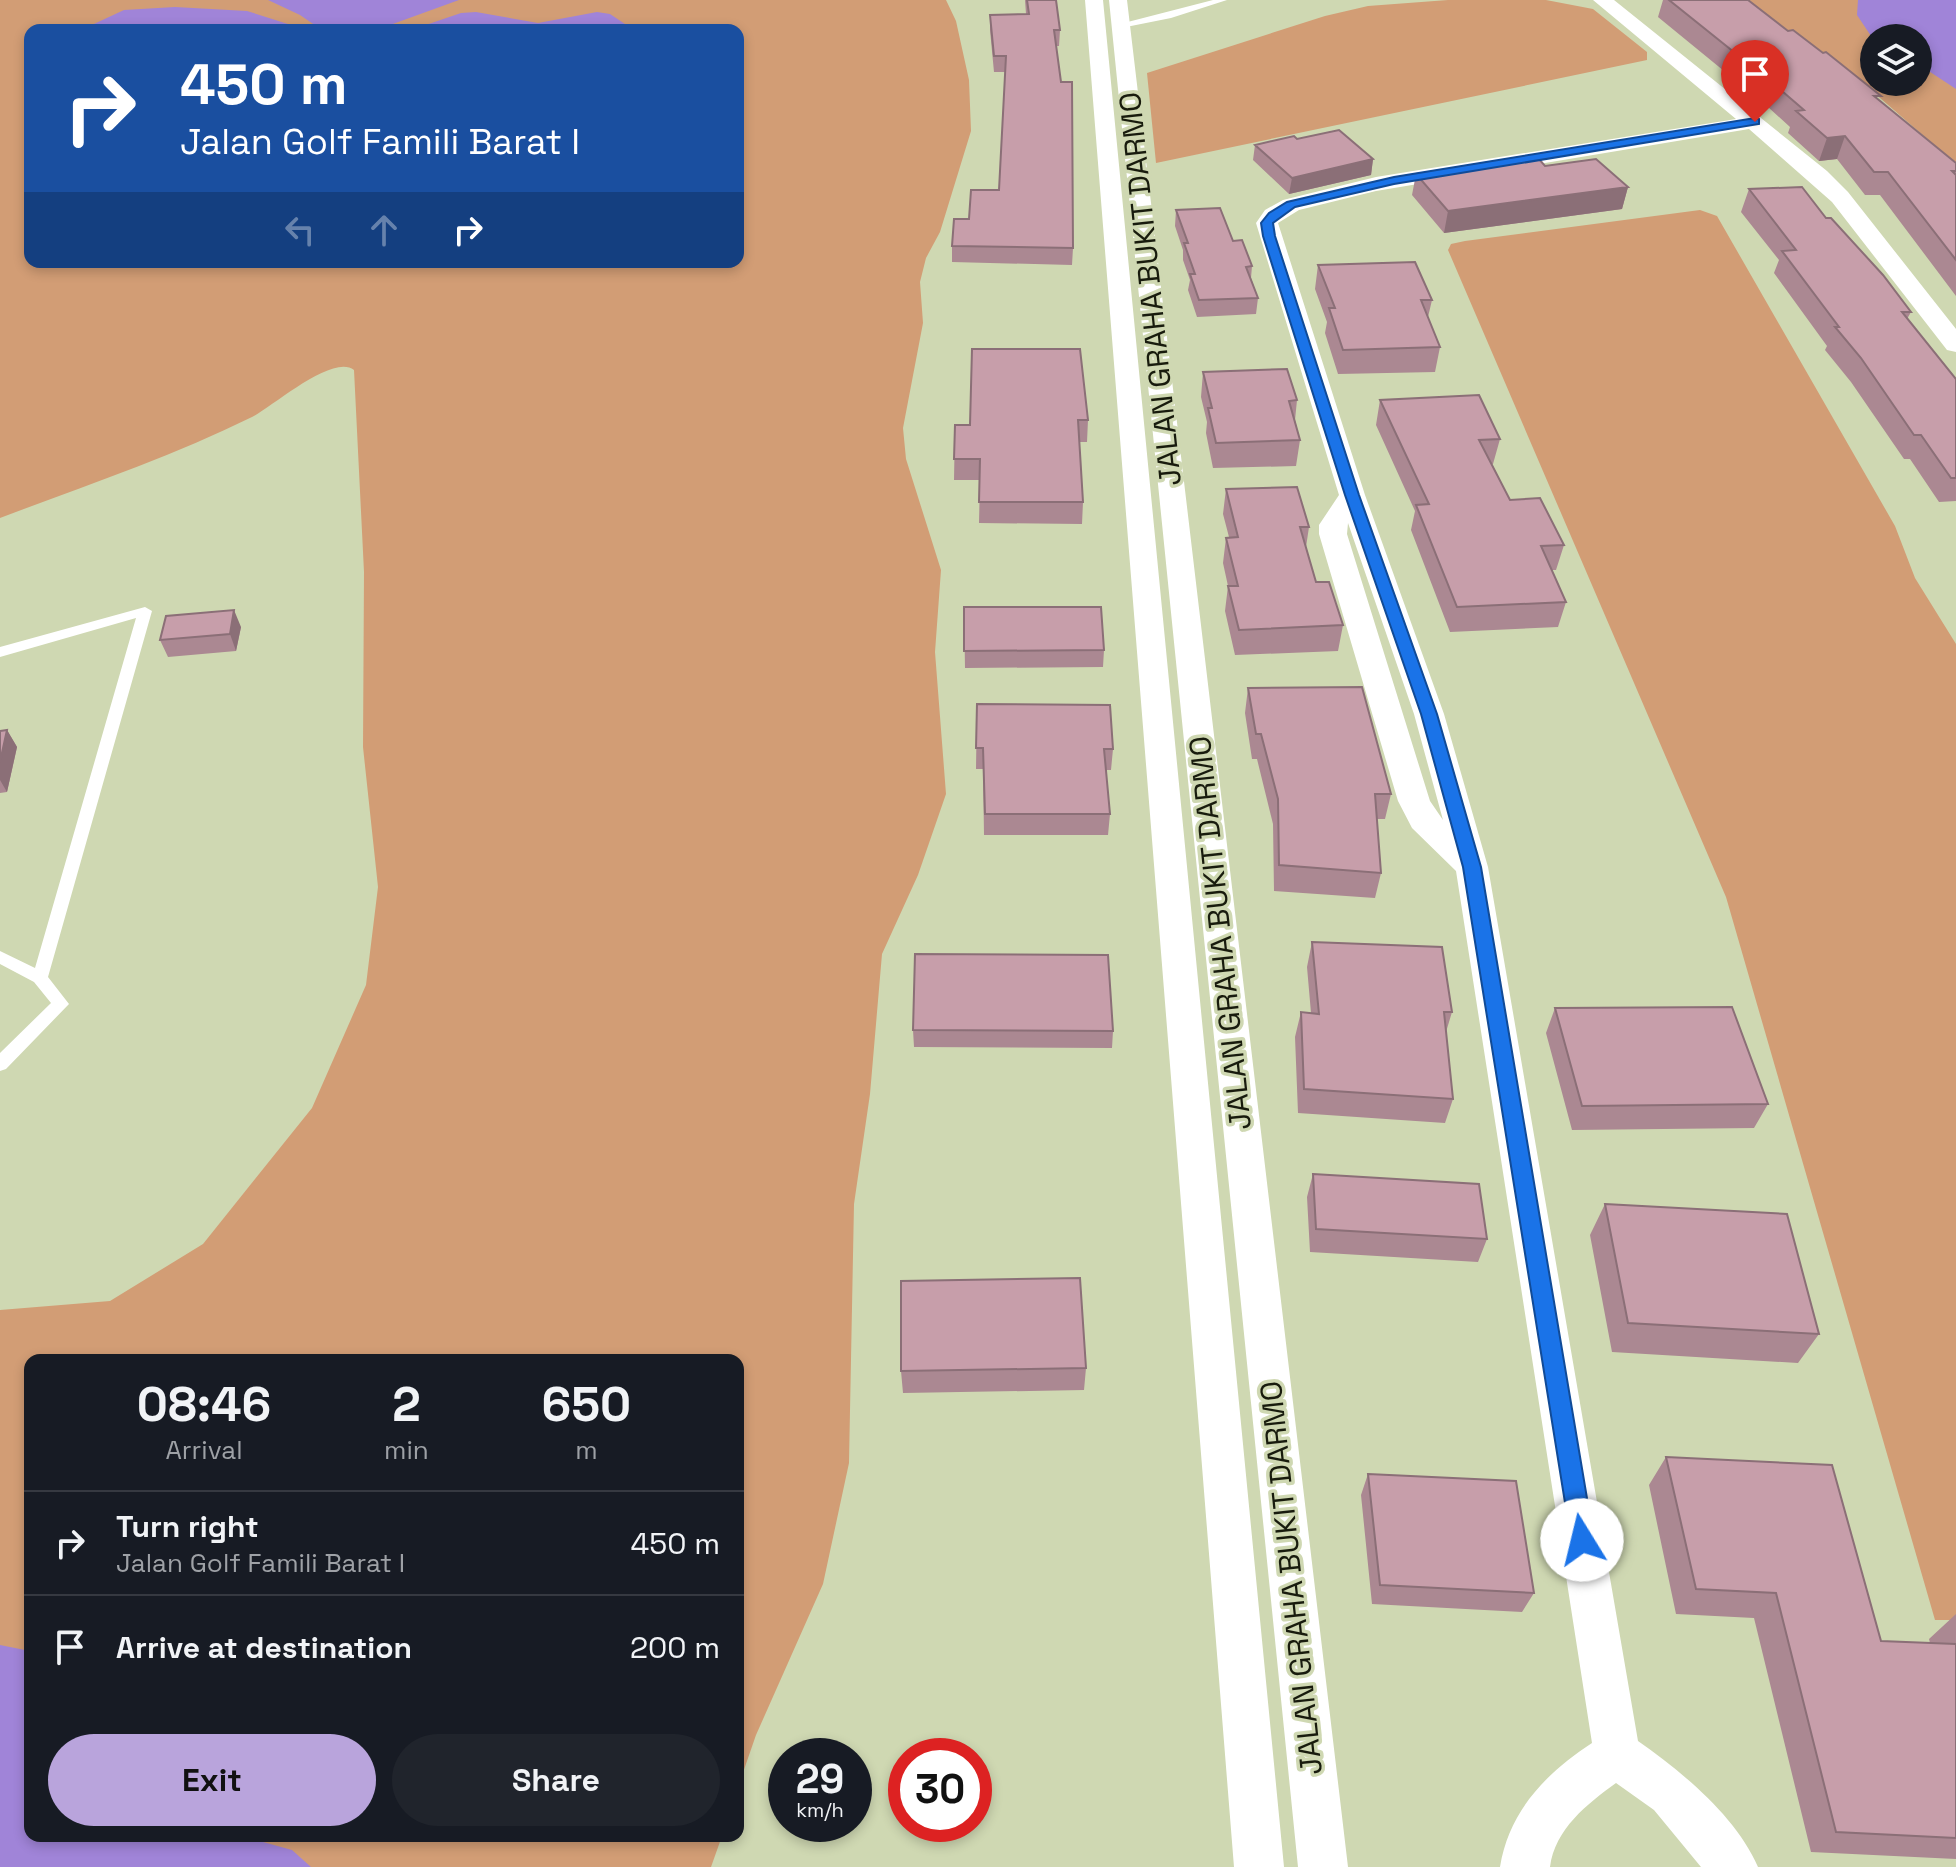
<!DOCTYPE html>
<html lang="en">
<head>
<meta charset="utf-8">
<style>
  :root { --surface:#171b24; --page:#20242c; --text:#f1f3f6; --muted:#9ea1a6; --line:#363941; --accent:#b9a4dc }
  body { margin:0; font-family:"Space Grotesk",sans-serif; background:var(--page); color:var(--text); height:100vh; display:flex; flex-direction:column; font-size:30px; white-space:nowrap }
  * { box-sizing:border-box; margin:0 }
  p { font-size:26px; color:var(--muted) }
  .icon { flex:none; width:44px; height:44px; fill:none; stroke:currentColor; stroke-width:2; stroke-linecap:round; stroke-linejoin:round }
  .map { position:relative; flex:1; overflow:hidden }
  .sheet { position:absolute; left:24px; top:1354px; width:720px; height:488px; display:flex; flex-direction:column; background:var(--surface); border-radius:16px; box-shadow:0 4px 12px #0003 }
  .sheet>* { flex:none }
  .top-card { position:absolute; left:24px; top:24px; width:720px; height:244px; border-radius:16px; box-shadow:0 4px 12px #0003; background:#1a4fa0; color:#fff; overflow:hidden }
  .fabs { position:absolute; left:1860px; top:24px; display:grid; gap:16px }
  .fabs a { display:grid; place-items:center; width:72px; height:72px; border-radius:50%; background:var(--surface); box-shadow:0 4px 12px #0003; font-size:40px }
  .speed { position:absolute; left:768px; top:1738px; display:flex; gap:16px; font-size:40px; font-weight:700; text-align:center }
  .speed>* { display:grid; place-content:center; width:104px; height:104px; border-radius:50%; background:var(--surface); box-shadow:0 4px 12px #0003; line-height:1 }
  .speed small { font-size:20px; font-weight:400 }
  .speed .limit { border:12px solid #d22; background:#fff; color:#111 }
  .pin { position:absolute; display:grid; place-items:center; width:68px; height:68px; color:#fff; margin:-82px -34px; border-radius:50% 50% 50% 0; rotate:-45deg; box-shadow:0 0 8px #0007 }
  .pin .icon { rotate:45deg }
  .me { position:absolute; width:88px; margin:-44px; rotate:351deg; stroke-linejoin:round; filter:drop-shadow(0 0 6px #0008) }
  .turn { display:flex; align-items:center; gap:28px; height:168px; padding:0 24px; font-size:36px }
  .turn .icon { width:104px; height:104px; stroke-width:2.5 }
  .turn b { display:block; font-size:56px; line-height:68px }
  .lanes { display:flex; align-items:center; height:76px; padding:0 24px; background:#0003; justify-content:center; gap:40px; direction:ltr }
  .lanes .off { opacity:.35 }
  .eta { display:flex; justify-content:space-evenly; align-items:center; height:136px; text-align:center }
  .eta b { font-size:48px; font-weight:800; line-height:56px }
  .action { display:flex; gap:16px; margin-top:auto; padding:16px 24px }
  .action a { flex:1; height:92px; border-radius:48px; background:var(--accent); color:#111; font-size:32px; font-weight:800; line-height:92px; text-align:center }
  .action a+a { background:var(--page); color:var(--text) }
  ul { padding:0; list-style:none }
  li { display:flex; align-items:center; gap:24px; height:104px; padding:0 24px; border-top:2px solid var(--line) }
  li div { flex:1 }
  li b { display:block; font-size:30px }
  li em { font-style:normal }
  .map>svg:first-child { display:block }
  .green { fill:#d29d75; fill-rule:evenodd }
  .water { fill:#a084d8 }
  .lines { fill:none; stroke-linecap:round; stroke-linejoin:round }
  .service { fill:#fff; fill-rule:evenodd }
  .minor { fill:#fff; fill-rule:evenodd }
  .wall { fill:#ab8892 }
  .shaded-wall { fill:#8b6f77 }
  .building { fill:#c79eaa; stroke:#8b6f77; stroke-width:2 }
  .route { fill:#1a73e8; stroke:#114b97; stroke-width:2 }
  .labels { text-anchor:middle; dominant-baseline:central; stroke-width:7; stroke-linejoin:round; paint-order:stroke }
  .street-label { font-size:30px; fill:#181b0d; stroke:#cfd8b2 }
</style>
</head>
<body>
<div class="map">
<svg width="1956" height="1867" viewBox="0 0 1956 1867">
  <rect width="100%" height="100%" fill="#cfd8b2"/>
  <path class="green" d="M0,0H946L956,21L969,80L971,131L940,232L926,258L920,282L923,323L903,428L906,459L941,570L935,652L946,794L918,875L882,954L870,1094L854,1204L849,1463L823,1584L756,1735L738,1787V1360H30V1836H722L711,1867H0V1310L110,1301L203,1244L312,1108L366,985L378,887L363,747L364,572L354,370C333,353 272,407 252,417C171,457 84,486 0,518ZM30,30H738V262H30Z
    M1546,0L1593,9L1647,52V60L1156,163L1147,73L1325,16L1368,6L1448,0Z
    M1745,0H1956V164L1872,91ZM1874,38H1918V82H1874Z
    M1700,210L1717,216L1895,526L1915,578L1956,644V1620H1935L1726,897L1448,250L1451,244L1465,241Z"/>
  <path class="water" d="M268,0H459L379,29L322,30L300,15Z
    M1858,0H1956V89L1918,64V38L1871,36L1857,15Z
    M175,7L247,11L291,25L296,30H81L124,10Z
    M476,12L538,23L597,12L610,14L634,30H411L461,13Z
    M0,1645L30,1651V1836H241L292,1850L311,1867H0Z"/>
  <g class="lines">
    <path class="service" d="M1213,0H1227L1171,18L1121,28L1116,25Z
      M145,607L152,611L48,977L69,1004L6,1069L0,1071V1053L51,1003L34,982L0,964V951L35,968L136,618L0,657V647Z"/>
    <path class="minor" d="M1085,0H1103L1284,1867H1234Z
      M1109,0H1127L1348,1867H1298Z
      M1593,0H1614L1827,171L1848,192L1956,329V352L1947,350L1832,202L1749,129L1376,191L1299,210L1278,223L1365,495L1444,714L1488,867L1638,1741C1682,1772 1736,1816 1758,1867H1701L1654,1810L1616,1783C1587,1804 1555,1829 1550,1867H1500C1509,1811 1546,1773 1592,1743L1456,871L1412,828L1398,801L1319,534V525L1339,495L1256,223L1265,210L1283,200L1376,177L1736,119ZM1348,523L1414,714L1443,820L1430,801L1347,534Z"/>
  </g>
  <path class="wall" d="M1025,0H1056L1060,30L1059,46H1056L1073,248L1072,265L952,262V246L969,219L999,190L1005,72H994L990,30V15L1026,14Z
    M1663,0H1748L1879,100L1956,163V296L1880,195H1865L1837,159L1819,161L1788,133L1790,127L1768,107L1658,17Z
    M1297,139L1373,159L1371,175L1289,194L1253,160L1255,145Z
    M1545,166L1628,187L1622,209L1444,233L1412,195L1416,174Z
    M1749,189L1826,218L1911,312L1907,319L1956,379V501L1939,502L1910,459H1904L1851,382L1825,350L1827,346L1774,273L1779,260L1741,212Z
    M1176,210L1252,266L1251,278L1258,298L1256,314L1197,317L1188,290L1190,280L1183,260V250L1175,226Z
    M1318,265L1432,300L1428,317L1440,347L1435,372L1338,374L1325,333L1327,322L1315,289Z
    M1203,372L1297,400L1295,420L1300,440L1296,466L1213,468L1206,433L1207,422L1201,397Z
    M1380,400L1500,439L1493,464H1492L1510,500L1564,545L1556,570H1552L1566,602L1558,627L1450,632L1411,530L1415,511L1376,425Z
    M1088,420L1087,442H1079L1083,502L1082,524L979,523L980,480H954L955,425Z
    M1226,489L1309,527L1306,547L1316,582L1343,625L1338,651L1235,655L1225,611L1228,586L1223,563L1226,538L1229,537L1223,514Z
    M964,607L1104,650L1103,667L965,668Z
    M241,627L236,651L168,657L160,640Z
    M1248,688L1391,794L1385,819H1377L1381,873L1375,898L1274,891L1273,824L1257,759H1252L1245,713Z
    M977,704L1113,749L1111,770H1106L1110,814L1108,835H984L983,769H976Z
    M7,730L17,747L7,792L0,793V731Z
    M1312,942L1452,1012L1446,1032L1453,1099L1445,1123L1298,1113L1295,1037L1301,1012L1311,1013L1307,967Z
    M1555,1008L1768,1104L1754,1128L1572,1130L1546,1033Z
    M913,1030L1113,1031L1112,1048L914,1047Z
    M1313,1174L1487,1239L1478,1262L1310,1252L1307,1197Z
    M1605,1204L1819,1334L1798,1363L1612,1352L1590,1235Z
    M1086,1368L1084,1390L903,1393L901,1371Z
    M1666,1457L1881,1641L1930,1643L1929,1639L1956,1614V1859L1811,1852L1754,1618L1676,1614L1649,1485Z
    M1368,1474L1534,1593L1522,1612L1372,1604L1361,1495Z"/>
  <path class="shaded-wall" d="M1845,136L1837,159L1819,161L1827,138Z
    M1373,159L1371,175L1289,194L1292,178Z
    M1628,187L1622,209L1444,233L1448,211Z
    M234,610L241,627L236,651L230,634Z
    M7,730L17,747L7,792L0,780V762Z"/>
  <path class="building" d="M1027,0H1056L1060,30H1054L1061,82H1072L1073,248L952,246L954,219H969L971,190H999L1006,56H994L990,15L1029,14Z
    M1669,0H1748L1788,31L1793,30L1823,53L1826,52L1881,96H1874L1956,163V171H1952L1956,175V260L1888,172H1874L1845,136L1827,138L1796,111L1804,110L1775,85Z
    M1339,130L1373,159L1292,178L1255,145L1294,136L1297,139Z
    M1538,158L1545,166L1596,159L1628,187L1448,211L1416,174Z
    M1802,187L1826,218H1831L1883,275L1911,312H1902L1956,379V478H1951L1921,435H1914L1861,358L1835,327H1839L1782,251L1796,250L1749,189Z
    M1220,208L1233,241L1242,240L1252,266L1246,267L1258,298L1199,300L1190,274H1195L1184,243H1188L1176,210Z
    M1415,262L1432,300H1421L1440,347L1343,350L1329,308H1335L1318,265Z
    M972,349H1080L1088,420H1078L1083,502H979L980,459H954L955,425H970Z
    M1287,369L1297,400L1289,401L1300,440L1216,443L1208,408H1212L1203,372Z
    M1479,395L1500,439L1479,440L1510,500L1540,498L1564,545L1541,546L1566,602L1457,607L1416,505L1429,504L1380,400Z
    M1297,487L1309,527H1300L1316,582H1329L1343,625L1239,630L1228,586H1238L1226,538L1238,537L1226,489Z
    M964,607H1101L1104,650L964,651Z
    M234,610L230,634L160,640L166,616Z
    M1362,687L1391,794H1375L1381,873L1279,865L1278,799L1261,734H1256L1248,688Z
    M977,704L1110,705L1113,749H1104L1110,814H985L983,748H976Z
    M7,730L0,762V731Z
    M1312,942L1442,947L1452,1012H1444L1453,1099L1304,1089L1301,1012L1319,1014Z
    M915,954L1108,955L1113,1031L913,1030Z
    M1732,1007L1768,1104L1582,1106L1555,1008Z
    M1313,1174L1479,1184L1487,1239L1316,1229Z
    M1605,1204L1787,1214L1819,1334L1628,1323Z
    M1080,1278L1086,1368L901,1371V1281Z
    M1666,1457L1832,1465L1881,1641L1956,1644V1838L1836,1832L1776,1593L1696,1589Z
    M1368,1474L1516,1481L1534,1593L1380,1585Z"/>
  <path class="route" d="M1755,118L1759,119V124L1394,184L1295,207L1273,223L1275,236L1359,495L1437,714L1481,867L1594,1540L1591,1548L1582,1551L1574,1548L1571,1540L1463,867L1421,714L1345,495L1263,236L1261,223L1269,213L1287,202L1394,177Z"/>
  <g class="labels">
    <g class="street-label">
      <text transform="translate(1150 289) rotate(-96)">JALAN GRAHA BUKIT DARMO</text>
      <text transform="translate(1220 933) rotate(-96)">JALAN GRAHA BUKIT DARMO</text>
      <text transform="translate(1291 1578) rotate(-96)">JALAN GRAHA BUKIT DARMO</text>
    </g>
  </g>
</svg>
<div class="fabs">
<a><svg class="icon" aria-label="layers" viewBox="0 0 24 24"><path d="M12 4l9 5-9 5-9-5zM3 14l9 5 9-5"/></svg></a>
</div>
<div class="speed"><div>29<small>km/h</small></div><div class="limit">30</div></div>
<div class="pin" style="left:1755px;top:122px;background:#d93025"><svg class="icon" aria-label="arrive" viewBox="0 0 24 24"><path d="M6 21V4h12l-3 4 3 4H6"/></svg></div>
<svg class="me" style="left:1582px;top:1540px" viewBox="-20 -20 40 40"><circle r="19" fill="#fff"/><path d="M0-13L10 11 0 6-10 11z" fill="#1a73e8"/></svg>
<div class="top-card">
<div class="turn"><svg class="icon" aria-label="right" viewBox="0 0 24 24"><path d="M7 20v-9h11M14 6l5 5-5 5"/></svg><div><b>450 m</b>Jalan Golf Famili Barat I</div></div>
<div class="lanes"><svg class="icon off" aria-label="left" viewBox="0 0 24 24"><path d="M17 20v-9H6M10 6l-5 5 5 5"/></svg><svg class="icon off" aria-label="ahead" viewBox="0 0 24 24"><path d="M12 20V5M6 11l6-6 6 6"/></svg><svg class="icon" aria-label="right" viewBox="0 0 24 24"><path d="M7 20v-9h11M14 6l5 5-5 5"/></svg></div>
</div>
<section class="sheet">
<div class="eta">
<div><b>08:46</b><p>Arrival</p></div>
<div><b>2</b><p>min</p></div>
<div><b>650</b><p>m</p></div>
</div>
<ul>
<li><svg class="icon" aria-label="right" viewBox="0 0 24 24"><path d="M7 20v-9h11M14 6l5 5-5 5"/></svg><div><b>Turn right</b><p>Jalan Golf Famili Barat I</p></div><em>450 m</em></li>
<li><svg class="icon" aria-label="arrive" viewBox="0 0 24 24"><path d="M6 21V4h12l-3 4 3 4H6"/></svg><div><b>Arrive at destination</b></div><em>200 m</em></li>
</ul>
<div class="action"><a>Exit</a><a>Share</a></div>
</section>
</div>
</body>
</html>
